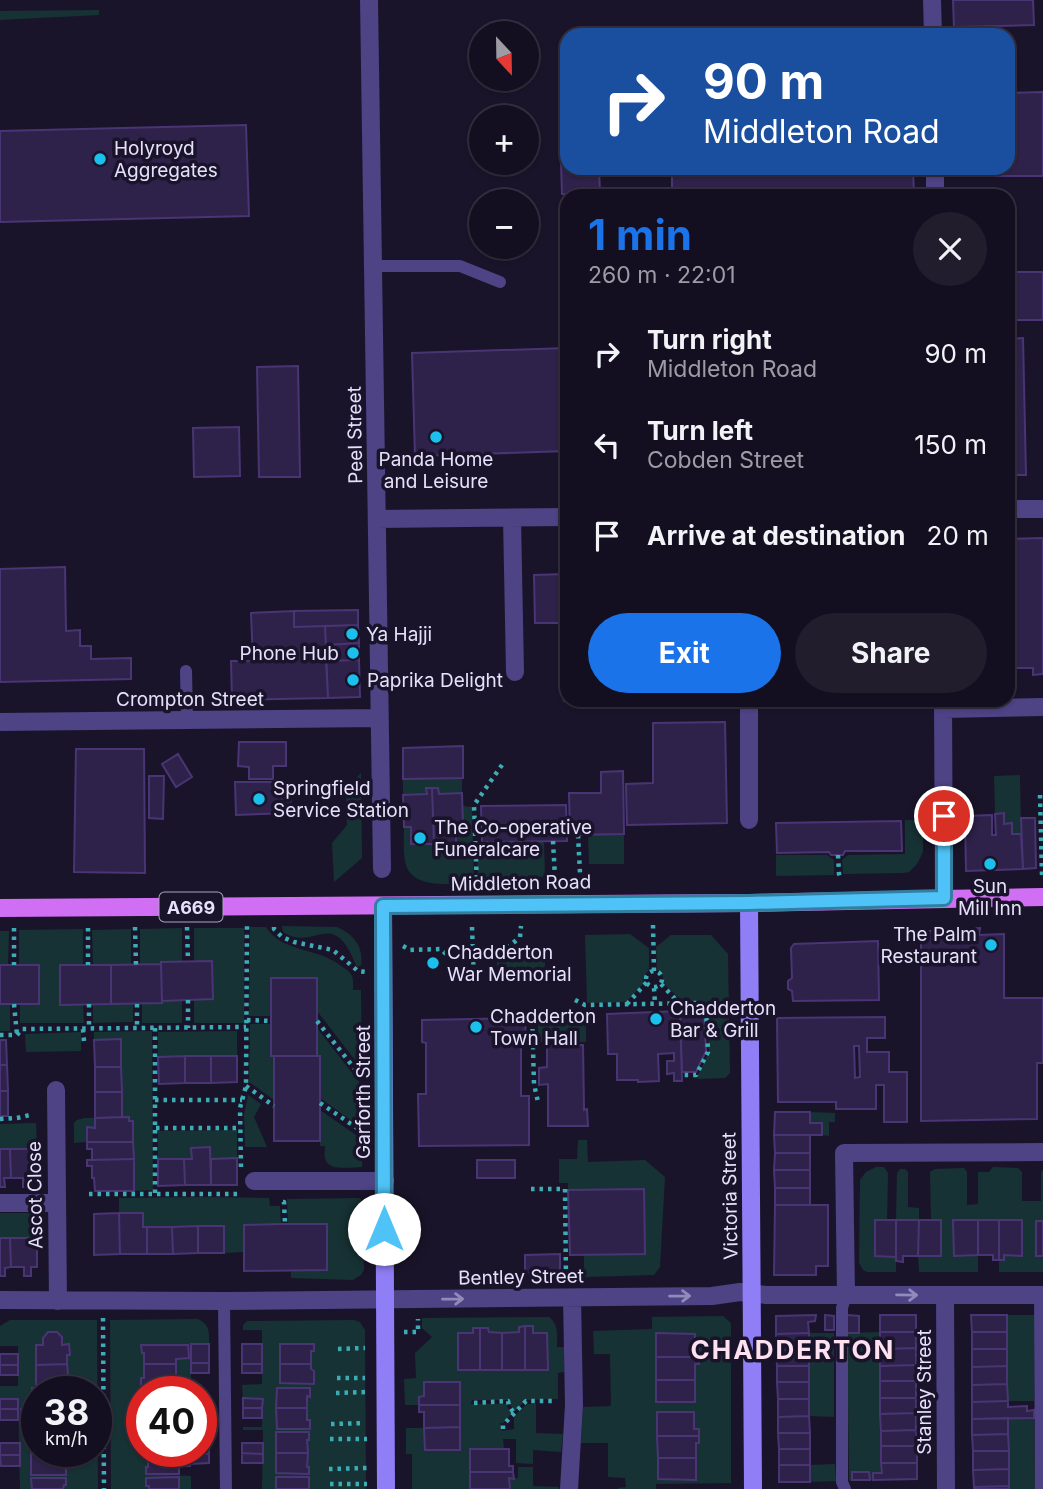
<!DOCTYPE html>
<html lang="en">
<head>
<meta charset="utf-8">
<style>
  :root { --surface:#140f20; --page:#211d2d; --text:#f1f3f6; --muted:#9d9ca5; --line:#332f3e; --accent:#1a73e8 }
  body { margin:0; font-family:Inter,sans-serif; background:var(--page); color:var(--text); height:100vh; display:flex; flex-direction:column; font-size:26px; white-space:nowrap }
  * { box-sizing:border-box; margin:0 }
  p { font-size:23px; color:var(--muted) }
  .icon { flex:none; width:38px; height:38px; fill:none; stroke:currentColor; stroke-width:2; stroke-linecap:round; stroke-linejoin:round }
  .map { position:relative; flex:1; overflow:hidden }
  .side { position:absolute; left:560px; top:189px; width:455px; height:518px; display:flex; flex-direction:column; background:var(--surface); border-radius:21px; box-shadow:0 2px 5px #0004,0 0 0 2px var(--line) }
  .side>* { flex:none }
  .guide { position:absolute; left:560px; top:28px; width:455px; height:147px; border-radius:21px; box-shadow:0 2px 5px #0004,0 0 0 2px var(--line); background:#1a4fa0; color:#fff; overflow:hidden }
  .needle { width:46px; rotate:158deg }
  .buttons { position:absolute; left:469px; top:21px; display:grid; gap:14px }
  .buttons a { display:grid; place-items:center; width:70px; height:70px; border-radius:50%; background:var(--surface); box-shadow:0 2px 5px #0004,0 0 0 2px var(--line); font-size:35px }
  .speed { position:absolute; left:21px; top:1376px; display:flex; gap:14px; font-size:35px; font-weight:700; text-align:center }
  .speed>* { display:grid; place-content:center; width:91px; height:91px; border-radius:50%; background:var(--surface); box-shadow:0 2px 5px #0004,0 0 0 2px var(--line); line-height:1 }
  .speed small { font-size:18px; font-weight:400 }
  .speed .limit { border:10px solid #d22; background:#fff; color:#111 }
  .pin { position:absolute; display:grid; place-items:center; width:60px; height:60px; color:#fff; margin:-30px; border:4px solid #fff; border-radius:50%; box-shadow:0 2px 7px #0007 }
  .me { position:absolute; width:77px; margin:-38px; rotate:0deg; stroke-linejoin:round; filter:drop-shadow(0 0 5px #0008) }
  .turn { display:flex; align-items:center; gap:24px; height:147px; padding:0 28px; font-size:32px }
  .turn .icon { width:91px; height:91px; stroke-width:2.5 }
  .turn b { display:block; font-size:49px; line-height:60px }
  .round { display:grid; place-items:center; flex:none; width:74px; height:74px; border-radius:37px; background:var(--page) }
  .summary { display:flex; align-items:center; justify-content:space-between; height:119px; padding:0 28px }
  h1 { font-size:42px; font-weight:700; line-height:52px; color:var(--accent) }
  .primary-button { display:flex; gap:14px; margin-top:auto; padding:14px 28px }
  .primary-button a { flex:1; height:80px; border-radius:42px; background:var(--accent); color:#fff; font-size:28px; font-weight:700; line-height:80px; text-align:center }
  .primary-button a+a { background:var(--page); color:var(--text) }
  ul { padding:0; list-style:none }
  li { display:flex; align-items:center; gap:21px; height:91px; padding:0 28px }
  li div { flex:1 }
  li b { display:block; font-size:26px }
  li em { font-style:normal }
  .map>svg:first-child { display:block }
  .green { fill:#173234; fill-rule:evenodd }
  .building { fill:#2e214a; stroke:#493574; stroke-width:2; fill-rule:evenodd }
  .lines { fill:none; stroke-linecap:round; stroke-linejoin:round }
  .path { stroke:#3baeb5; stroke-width:4.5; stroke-dasharray:3.5 5; stroke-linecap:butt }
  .lane { stroke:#4d4385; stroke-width:12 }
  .street { stroke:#4d4385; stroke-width:18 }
  .secondary { stroke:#8f7ef5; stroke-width:18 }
  .primary { stroke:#d16ff4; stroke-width:18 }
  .oneway { stroke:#928abb }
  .route-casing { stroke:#337fa1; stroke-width:18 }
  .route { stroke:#4fc3f7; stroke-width:12 }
  .poi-dot { fill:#1bc0ed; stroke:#1a142a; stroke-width:2.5 }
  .labels { text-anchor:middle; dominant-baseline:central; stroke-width:7; stroke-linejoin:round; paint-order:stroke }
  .shield { fill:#1a142a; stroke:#a9a3bd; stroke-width:2 }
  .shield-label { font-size:18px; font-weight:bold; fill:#e6e0fc }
  .poi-label { font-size:19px; fill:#e6e0fc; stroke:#1a142a; text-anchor:start }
  .street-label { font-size:19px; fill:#e6e0fc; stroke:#1a142a }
  .district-label { font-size:26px; font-weight:bold; letter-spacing:2px; fill:#fde1f0; stroke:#1a142a }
</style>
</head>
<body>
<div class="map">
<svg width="1043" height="1489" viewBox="0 0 1043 1489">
  <rect width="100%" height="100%" fill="#1a142a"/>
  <path class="green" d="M99,10V15L0,20V11Z
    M361,773L362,858L334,882L332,843L347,825L346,788Z
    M1020,775L1021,834H1012V824H1004V814H995L994,776Z
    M462,778V793L439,794L438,788H427V794L403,795V779Z
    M462,806L472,807L474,883C452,883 410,891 405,861C403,851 404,838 404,827H411L412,844L456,843V827Z
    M905,820H923V852L917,864L909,872L903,873L843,874L842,860L848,855L905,854Z
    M588,834H624V864H589Z
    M477,842H544L545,876L519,882L478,884Z
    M776,855H827L834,860V875L776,876Z
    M282,926L337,927C353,934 364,946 361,965L358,967L356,965C332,905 315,953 283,932Z
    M250,927H266C282,953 318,947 341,966C344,968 348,970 350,973C354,977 353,984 353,990H361L362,1069L317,1011V978H272L271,1016H249Z
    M182,928V962L140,965V929Z
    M194,928H244V1023H194V1000L213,998L212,961H194Z
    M83,929V965L60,966V1004H83L84,1023H20V1005L39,1004V965H19V930Z
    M131,929V965H93L92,930Z
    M0,931H9L8,966L0,965Z
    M630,934L649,948V969L643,978V984L626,1002L587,1003L585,935Z
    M671,935H711L728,954L730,1073L725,1078L698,1079V1075L709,1052L707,1004L703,1001H682L665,985L661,971L657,970L656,947Z
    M520,947H528L536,955L537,959H545V966L539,974H504L497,966V960L507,959L513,951Z
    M182,1000V1023H142V1004L161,1003L162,1001Z
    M10,1004V1031H0V1004Z
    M93,1004H133V1022L93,1023Z
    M586,1017V1042H538V1018Z
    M250,1024H271V1056H274V1100L249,1082Z
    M317,1028L363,1087V1129L320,1098V1056H317Z
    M152,1031L153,1190L134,1191L133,1122L129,1121V1117H122L121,1040H94V1032Z
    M237,1031V1056L158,1057V1032Z
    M81,1032V1051L26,1052L25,1034Z
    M248,1095L261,1104L254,1117L267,1147H245L244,1115Z
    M320,1110L363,1140L362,1167C351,1167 328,1172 325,1158C324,1154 325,1150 325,1146H320Z
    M810,1112L835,1113V1122H829V1136L822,1135V1123H810Z
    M84,1118H95V1128H87V1142L74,1143V1123L77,1120Z
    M36,1123L37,1149H0V1124Z
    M237,1130V1158L211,1159L210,1147L192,1148V1159H158V1131Z
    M578,1140H587L588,1162L645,1160L665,1177L660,1267L654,1275L584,1277V1255L645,1254L644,1189L568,1190V1183H559V1159H577Z
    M876,1167H884L888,1173L887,1220H875V1256L896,1257V1272H867L863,1270L859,1263L860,1180L866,1172Z
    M993,1167L1018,1168L1022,1172V1201H1041V1172L1043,1170V1221H1036V1255L1043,1256V1272H999V1260H1004V1255H1022L1021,1220H953L954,1255H978V1272H919L918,1256L941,1255V1220H931L930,1172L935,1169L964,1168L967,1172V1205L978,1204V1172H989Z
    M900,1169H905L908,1172V1207L919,1208V1220H896L897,1173Z
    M197,1197L269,1198L270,1206H280L281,1224L244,1225V1252L224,1253V1226L143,1227V1213H119V1198Z
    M360,1198L363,1203L364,1270L361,1275L353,1280L291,1278V1270H327V1225L288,1224L287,1199Z
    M0,1213H37V1238H0Z
    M1007,1315H1035L1034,1401H1008Z
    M723,1316L731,1323V1483L656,1484V1489H618V1488L626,1487L625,1478L608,1477V1443H581L583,1407L611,1406L610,1354H594L593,1331L652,1329V1317ZM656,1334H695V1349H699V1364H695ZM657,1412H694V1429H699L696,1443L695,1479H658Z
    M549,1317C559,1325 557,1335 557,1347H564V1372L558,1373V1399L526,1400L515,1411L510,1405L509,1400H472L471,1404H507V1407L512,1413L503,1423H500L502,1431L514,1429V1416L527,1404H536V1433L563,1434L561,1452L533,1450V1464L516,1463V1439H503L504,1449L470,1450V1489H412V1454H406V1428H424L425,1450L460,1449L459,1382H424V1396L419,1397V1405H405L404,1379L416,1378L415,1353L432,1337L422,1328V1318ZM525,1326H533V1333H547L548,1370H458V1333H473V1328H488L489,1332H519V1327Z
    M198,1319C210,1325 209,1332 209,1344H191V1391H179V1389H144V1391H142V1451H148V1467L146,1468V1474L191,1476V1489H179V1477L147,1478L146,1486H149V1489H111L110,1320ZM142,1345H188V1358L176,1359V1384L142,1385L141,1378H144V1353H142Z
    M10,1320H97L98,1489H63L64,1485H66V1478H32V1489H20L18,1399H0V1386H18V1346H0V1326ZM48,1332H57L62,1337V1345H69L70,1354L67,1355L69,1384L36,1385V1345H43V1338ZM32,1388H65V1391H96V1451H63V1467L65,1475H32L37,1430L32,1429V1423H21V1410L32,1409Z
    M354,1320L360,1322L365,1330L366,1489H309V1477H276V1489H262L263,1430H243V1427H262L263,1399L243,1398L242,1385L262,1384V1330H243V1325L247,1321ZM280,1344H314V1351H311V1369L314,1372V1384L280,1383ZM277,1388H310V1396H307V1420H310L309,1428H277ZM277,1432H309V1439L307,1440V1467H309V1473H276Z
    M880,1332L882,1473H873V1480H870L869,1472H852V1480L849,1481L847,1333Z
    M809,1333H834V1417L809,1416Z
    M1008,1418H1034L1035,1489H1009Z
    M835,1464L836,1481L810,1482V1465Z
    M518,1467H533V1486L559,1487V1489H510L509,1478H518Z"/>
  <path class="building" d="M953,0H1033L1034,25L954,27Z
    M1043,92V176H976V168H1008V93Z
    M246,125L249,216L0,222V131Z
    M560,132H567V168H599L600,193L562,194Z
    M672,168H913L914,196H709V189L672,190Z
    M1008,272H1043V320H1008Z
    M1023,338L1026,475H1008V339Z
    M567,348V451L415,456L412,353Z
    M298,366L300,477H259L257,367Z
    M239,427L240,476L194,477L193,428Z
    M1043,538V674L1033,675V668H1008V539Z
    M65,567L66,631L80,630V646H91V659L131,658V679L0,682V569Z
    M566,574L567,623H535L534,575Z
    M358,610V625L294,627V611Z
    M294,611V627L325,626L328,698L232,700L231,661H253L251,613Z
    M358,625L359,643L326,645L325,626Z
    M359,643V660L326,661V645Z
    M359,660L360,697L328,698L326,661Z
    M563,678H567V700H610L564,701Z
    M725,722L727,823L627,825L626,784L653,783V723Z
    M239,742H286V766H273V779H249V767L238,766Z
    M463,746V778L403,779V748Z
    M76,749H144L145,873L74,872Z
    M178,754L192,777L176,787L162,764Z
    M623,771L624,834L570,835L569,793H601V772Z
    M149,776H164L163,819L149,818Z
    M235,782H290L291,813L236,815Z
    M426,788H432L434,844H411V827H404L403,795L427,794Z
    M432,788H438L439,794L462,793L463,827H456V843L434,844Z
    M566,805L567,841L482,842L481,806Z
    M1004,813V824L1012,823V834H1021L1023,869L966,871L965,816L992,815V835H996L995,814Z
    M1021,818H1035L1036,868L1023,869Z
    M901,821L902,851H845L843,855H831L829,852L777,853L776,823Z
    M980,928L979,935L1004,934V998H1043V1063H1037V1119L921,1121V931H940V936H959L960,929Z
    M878,941L879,1000L793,1001L792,991L788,989V981L792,978L791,948L794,944Z
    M212,961L213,999L162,1001L161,962Z
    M161,964L162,1003L111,1004V965Z
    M0,965H39V1004H0Z
    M60,965H111V1004L60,1005Z
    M271,978H317V1056H271Z
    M704,1010L706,1051L696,1072H682L680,1011Z
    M680,1011L682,1081H674V1073L667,1074V1061H674V1053L658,1054L659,1081L638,1082V1080H617V1054H608L607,1014Z
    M885,1017V1038H867V1052H889V1072H907V1122H884V1085H876V1109H836V1102H778L777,1018ZM854,1046H859L860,1077L855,1078Z
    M525,1018L526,1046H521V1096H529V1145L419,1146L418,1094H426V1043L422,1042V1020Z
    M121,1039V1067H95L94,1040Z
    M0,1040H6L7,1065H0Z
    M583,1045L584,1110L587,1109L588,1126H548V1084L539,1085V1068L547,1067V1046Z
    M185,1056V1083L159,1084L158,1057Z
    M185,1056H211V1083H185Z
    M211,1056H237V1082L211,1083Z
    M274,1056H320V1141H274Z
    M0,1065H7L8,1091H0Z
    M95,1067H121L122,1092H95Z
    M0,1091H8V1116H0Z
    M95,1092H122V1117L95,1118Z
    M775,1112H810V1123H822V1135H774Z
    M129,1117V1121H133V1142H87V1127L95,1128V1118Z
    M774,1135H810V1153H775Z
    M87,1142H133L134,1159L92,1160V1149H87Z
    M210,1147L211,1185H185L184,1159H192L191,1148Z
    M0,1149H10L11,1178H4L5,1187H0Z
    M10,1149H37V1178H31V1187H23V1178H11Z
    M775,1153H810V1170H774Z
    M237,1158V1185H211V1159Z
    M134,1159V1191H95L94,1178H92V1166H87V1160Z
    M158,1159H184L185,1185L158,1186Z
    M477,1160H515V1178H477Z
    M774,1170H810V1188H775Z
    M775,1188H810V1205H775Z
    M644,1189L645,1254L570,1255L568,1190Z
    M775,1205H828V1266H816V1275H774Z
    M119,1213L120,1254L94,1255V1214Z
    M119,1213H143V1227H147V1254H120Z
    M875,1220H896V1257L875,1256Z
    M896,1220H919L918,1256H903V1262L896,1261Z
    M919,1220H941V1256H918Z
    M953,1220H978V1255L954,1256Z
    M978,1220H999V1260H993V1255H978Z
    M999,1220H1022V1256L1004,1255V1260H999Z
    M1036,1221H1043V1256H1036Z
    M281,1224H327V1270L244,1271V1225Z
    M198,1226V1253L173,1254L172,1227Z
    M198,1226H224V1253H198Z
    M147,1227H172L173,1254H147Z
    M0,1238H10L11,1267L5,1268V1276H0Z
    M10,1238H37V1267H31V1276H24V1267H11Z
    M560,1254V1273H525V1255Z
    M816,1315L815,1321L808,1322L809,1333L776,1334V1316Z
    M825,1315L834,1316V1330H825Z
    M847,1315L859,1316V1333H847Z
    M880,1315H916V1332H880Z
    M971,1315H1007V1332H972Z
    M525,1326H533V1333H547L548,1370H525Z
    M525,1326V1370H502V1333L519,1332V1327Z
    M473,1328H480V1370H458V1333H473Z
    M480,1328H488L489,1332L502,1333V1370H480Z
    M48,1332H57L62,1337V1345L69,1344L70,1355H67V1364L36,1365V1345H43V1338Z
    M880,1332H916V1348L880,1349Z
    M972,1332H1007V1349H972Z
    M656,1333L695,1334V1349H699V1357H656Z
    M809,1333V1350H776V1334Z
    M191,1344H209V1363H191Z
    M242,1344H262V1364H242Z
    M280,1344H314V1351H311V1364H280Z
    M141,1345H188L189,1358L176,1359V1364H144V1353H142Z
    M916,1348V1365L880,1366V1349Z
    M972,1349H1007V1366L972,1367Z
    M776,1350H809V1366H777Z
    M0,1354H18V1365H0Z
    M656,1357H699V1364H695V1380H656Z
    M191,1363H209V1373H191Z
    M67,1364L69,1385H36V1365Z
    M144,1364H176V1384L141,1385V1378H144Z
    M242,1364H262V1373H242Z
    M280,1364H311V1369L314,1371V1384L280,1383Z
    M0,1365H18V1375H0Z
    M916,1365V1381H880V1366Z
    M777,1366H809V1382H777Z
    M1007,1366V1384L972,1385V1367Z
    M656,1380H695V1402H656Z
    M880,1381H916V1398H880Z
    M424,1382H460V1405H419V1397L424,1396Z
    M777,1382H809V1399H778Z
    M1007,1384L1008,1401L972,1402V1385Z
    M32,1388H65V1391H37V1409H32Z
    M144,1388H179V1391H144Z
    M277,1388H310V1397L307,1396V1408H276Z
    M243,1398L263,1399L262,1408H243Z
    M880,1398H916V1413L880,1414Z
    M0,1399H18V1409H0Z
    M778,1399H809V1416L778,1417Z
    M201,1400H210V1409H201Z
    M1008,1401V1407L1027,1406V1411L1034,1410V1418L972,1419V1402Z
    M419,1405H460V1427L424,1428V1412H419Z
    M243,1408H262V1418H243Z
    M276,1408H307V1420H310V1429H277Z
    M0,1409H18V1420H0Z
    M21,1409H37V1430L32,1429V1423H21Z
    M201,1409H210V1419H201Z
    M657,1412H694V1429H699V1436H657Z
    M916,1413V1430L881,1431L880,1414Z
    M809,1416L810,1433H778V1417Z
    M1008,1418V1434L972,1435V1419Z
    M460,1427V1450H425L424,1428Z
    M916,1430L917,1446H881V1431Z
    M276,1432H309V1440H307L308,1453H276Z
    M31,1433H37V1451H63V1454H31Z
    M778,1433H810V1449H779Z
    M1008,1434L1009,1451H973L972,1435Z
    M657,1436H699V1443H696V1458H658Z
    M0,1443H20V1455H0Z
    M242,1443H263V1454L242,1453Z
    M201,1444H209V1454H191V1451H201Z
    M881,1446H917V1463H881Z
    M470,1449H509V1466H513V1472H470Z
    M779,1449H810V1465H779Z
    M148,1451H179V1454H148Z
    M973,1451H1009V1469L973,1470Z
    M242,1453L263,1454V1463H242Z
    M276,1453H308L307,1467H309V1474L276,1473Z
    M31,1454H63V1467H66V1475H31Z
    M148,1454H190V1466H179V1474H146V1467H148Z
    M191,1454H209V1463L191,1464Z
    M0,1455H20V1466H1Z
    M658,1458H696V1480L658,1479Z
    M881,1463H917V1479L873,1480V1473H882Z
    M779,1465H810V1482H779Z
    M1009,1469V1486L974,1487L973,1470Z
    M470,1472H513L514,1479L509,1478L510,1489H470Z
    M852,1472H869L870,1480H852Z
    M179,1477V1489H149V1486H146V1478Z
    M276,1477H309V1489H276Z
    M31,1478H66V1485H64L63,1489H32Z
    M1009,1486V1489H974V1487Z"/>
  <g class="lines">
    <path class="path" d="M578,835L580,873
      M553,841L555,878
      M838,855L839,874L841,880
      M1042,875L1040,795L1043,792
      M477,887L474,805L502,765
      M653,925L654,971
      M135,927L136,965
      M187,927L188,961
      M274,927V929L282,937L294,942L333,950L358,971L366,972
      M472,927L474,982
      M14,928V965
      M88,928V965
      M403,946L410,950L441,949L450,958C485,956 493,961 520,937L521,926
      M646 979a8 8 0 1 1 16 0a8 8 0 1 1-16 0Z
      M661,984L679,1003
      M654,988L655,1004
      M188,1000V1028
      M575,1000L585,1005L699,1003L705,1005L706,1008L708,1052L696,1075H684
      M14,1004L17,1035
      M89,1004V1029
      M137,1004V1028
      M627,1004L647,982
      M532,1012L534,1084L538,1102
      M247,1020L272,1021
      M317,1021L362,1078
      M155,1028V1194
      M83,1029L84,1041
      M0,1035H17L22,1029L246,1027
      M246,1086L274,1106
      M155,1100H242
      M320,1103L363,1132
      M0,1119L17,1118L30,1115
      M156,1128H240
      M241,1167L240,1108L246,1086L247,925
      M531,1189H565L566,1280
      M89,1194H239
      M283,1202H284L285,1224
      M103,1318L104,1489
      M404,1332H418V1319
      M338,1349L365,1348
      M337,1378H365
      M336,1393L367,1392
      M474,1403L508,1401L509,1406L514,1413
      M331,1424L365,1423
      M503,1429V1425L526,1401H555
      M330,1439H367
      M329,1469L367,1468
      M330,1484H367"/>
    <path class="lane" d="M374,266H460L500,282
      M186,671L187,720
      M1040,1295L1041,1489
      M224,1301L226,1489
      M845,1489L842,1482V1308L846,1295"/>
    <path class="street" d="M369,0L382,869
      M932,0L933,35
      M935,168V196
      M1008,509H1043
      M512,518L515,672
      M377,519L567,517
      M943,700L944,898
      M943,709L1043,707
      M0,722L379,718
      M749,820V700
      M56,1090L58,1301
      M254,1181H385
      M0,1203H56
      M846,1295L844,1153L1043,1152
      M945,1296L946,1489
      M0,1300L224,1301L712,1296L740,1292L766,1295H1043
      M569,1489L574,1405L572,1298"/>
    <path class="secondary" d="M749,903L753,1489
      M383,906L386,1489"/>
    <path class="primary" d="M0,908L749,903L1043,897"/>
  </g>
  <defs><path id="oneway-shaft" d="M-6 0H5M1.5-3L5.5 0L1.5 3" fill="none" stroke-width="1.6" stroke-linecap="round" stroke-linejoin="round" transform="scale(1.75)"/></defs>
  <g class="oneway">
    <use href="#oneway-shaft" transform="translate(907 1295) rotate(1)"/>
    <use href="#oneway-shaft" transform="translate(680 1296) rotate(-1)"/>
    <use href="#oneway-shaft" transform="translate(453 1299) rotate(-1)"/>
  </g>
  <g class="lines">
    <defs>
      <path id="route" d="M384,1229L383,906L749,903L944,898V816"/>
    </defs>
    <use href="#route" class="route-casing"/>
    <use href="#route" class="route"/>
  </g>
  <g class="poi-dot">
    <circle cx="100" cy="159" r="7"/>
    <circle cx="436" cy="437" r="7"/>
    <circle cx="352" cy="634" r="7"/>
    <circle cx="353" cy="653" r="7"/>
    <circle cx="353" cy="680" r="7"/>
    <circle cx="259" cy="799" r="7"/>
    <circle cx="420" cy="838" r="7"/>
    <circle cx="990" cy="864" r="7"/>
    <circle cx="991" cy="945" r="7"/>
    <circle cx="433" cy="963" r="7"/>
    <circle cx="656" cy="1019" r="7"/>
    <circle cx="476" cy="1027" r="7"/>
  </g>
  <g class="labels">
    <rect class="shield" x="159.5" y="892.5" width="63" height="29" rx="5"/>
    <g class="shield-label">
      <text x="191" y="907">A669</text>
    </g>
    <g class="poi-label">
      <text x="114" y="148">Holyroyd<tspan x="114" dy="22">Aggregates</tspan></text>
      <text x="436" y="459" text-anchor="middle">Panda Home<tspan x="436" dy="22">and Leisure</tspan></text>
      <text x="366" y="634">Ya Hajji</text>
      <text x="339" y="653" text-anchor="end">Phone Hub</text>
      <text x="367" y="680">Paprika Delight</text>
      <text x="273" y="788">Springfield<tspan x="273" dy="22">Service Station</tspan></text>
      <text x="434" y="827">The Co-operative<tspan x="434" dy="22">Funeralcare</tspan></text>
      <text x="990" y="886" text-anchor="middle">Sun<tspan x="990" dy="22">Mill Inn</tspan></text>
      <text x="977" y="934" text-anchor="end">The Palm<tspan x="977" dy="22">Restaurant</tspan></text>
      <text x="447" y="952">Chadderton<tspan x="447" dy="22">War Memorial</tspan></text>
      <text x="670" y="1008">Chadderton<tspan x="670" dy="22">Bar &amp; Grill</tspan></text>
      <text x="490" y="1016">Chadderton<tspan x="490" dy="22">Town Hall</tspan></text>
    </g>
    <g class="street-label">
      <text transform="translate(355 435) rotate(-91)">Peel Street</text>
      <text x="190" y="699">Crompton Street</text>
      <text transform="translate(521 883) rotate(-1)">Middleton Road</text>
      <text transform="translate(363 1092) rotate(-90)">Garforth Street</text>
      <text transform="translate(35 1195) rotate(-91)">Ascot Close</text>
      <text transform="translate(730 1196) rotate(-91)">Victoria Street</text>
      <text transform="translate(521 1277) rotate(-1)">Bentley Street</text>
      <text transform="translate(924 1392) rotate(-90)">Stanley Street</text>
    </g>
    <g class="district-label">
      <text x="793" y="1349">CHADDERTON</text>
    </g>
  </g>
</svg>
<div class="buttons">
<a><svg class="needle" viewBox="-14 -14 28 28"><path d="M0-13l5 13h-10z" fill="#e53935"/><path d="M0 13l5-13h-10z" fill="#9d9ca5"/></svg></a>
<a>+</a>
<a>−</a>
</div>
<div class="speed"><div>38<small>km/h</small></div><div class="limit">40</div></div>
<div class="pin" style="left:944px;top:816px;background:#d93025"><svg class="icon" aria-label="arrive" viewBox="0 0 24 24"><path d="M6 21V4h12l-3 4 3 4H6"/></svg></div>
<svg class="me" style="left:384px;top:1229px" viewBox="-20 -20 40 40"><circle r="19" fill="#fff"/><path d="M0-13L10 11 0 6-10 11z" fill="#4fc3f7"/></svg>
<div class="guide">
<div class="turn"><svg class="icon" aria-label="right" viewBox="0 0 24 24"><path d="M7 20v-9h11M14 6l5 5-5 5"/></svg><div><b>90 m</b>Middleton Road</div></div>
</div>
<section class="side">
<div class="summary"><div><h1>1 min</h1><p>260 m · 22:01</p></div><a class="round"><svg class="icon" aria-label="close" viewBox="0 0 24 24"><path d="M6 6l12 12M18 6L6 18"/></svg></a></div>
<ul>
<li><svg class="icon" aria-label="right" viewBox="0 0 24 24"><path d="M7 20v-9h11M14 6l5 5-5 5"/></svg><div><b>Turn right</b><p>Middleton Road</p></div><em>90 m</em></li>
<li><svg class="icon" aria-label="left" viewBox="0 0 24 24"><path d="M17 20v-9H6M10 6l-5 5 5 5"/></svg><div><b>Turn left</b><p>Cobden Street</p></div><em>150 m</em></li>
<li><svg class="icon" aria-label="arrive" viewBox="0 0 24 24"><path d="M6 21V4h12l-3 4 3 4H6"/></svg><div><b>Arrive at destination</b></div><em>20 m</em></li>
</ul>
<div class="primary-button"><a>Exit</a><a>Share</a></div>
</section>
</div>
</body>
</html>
